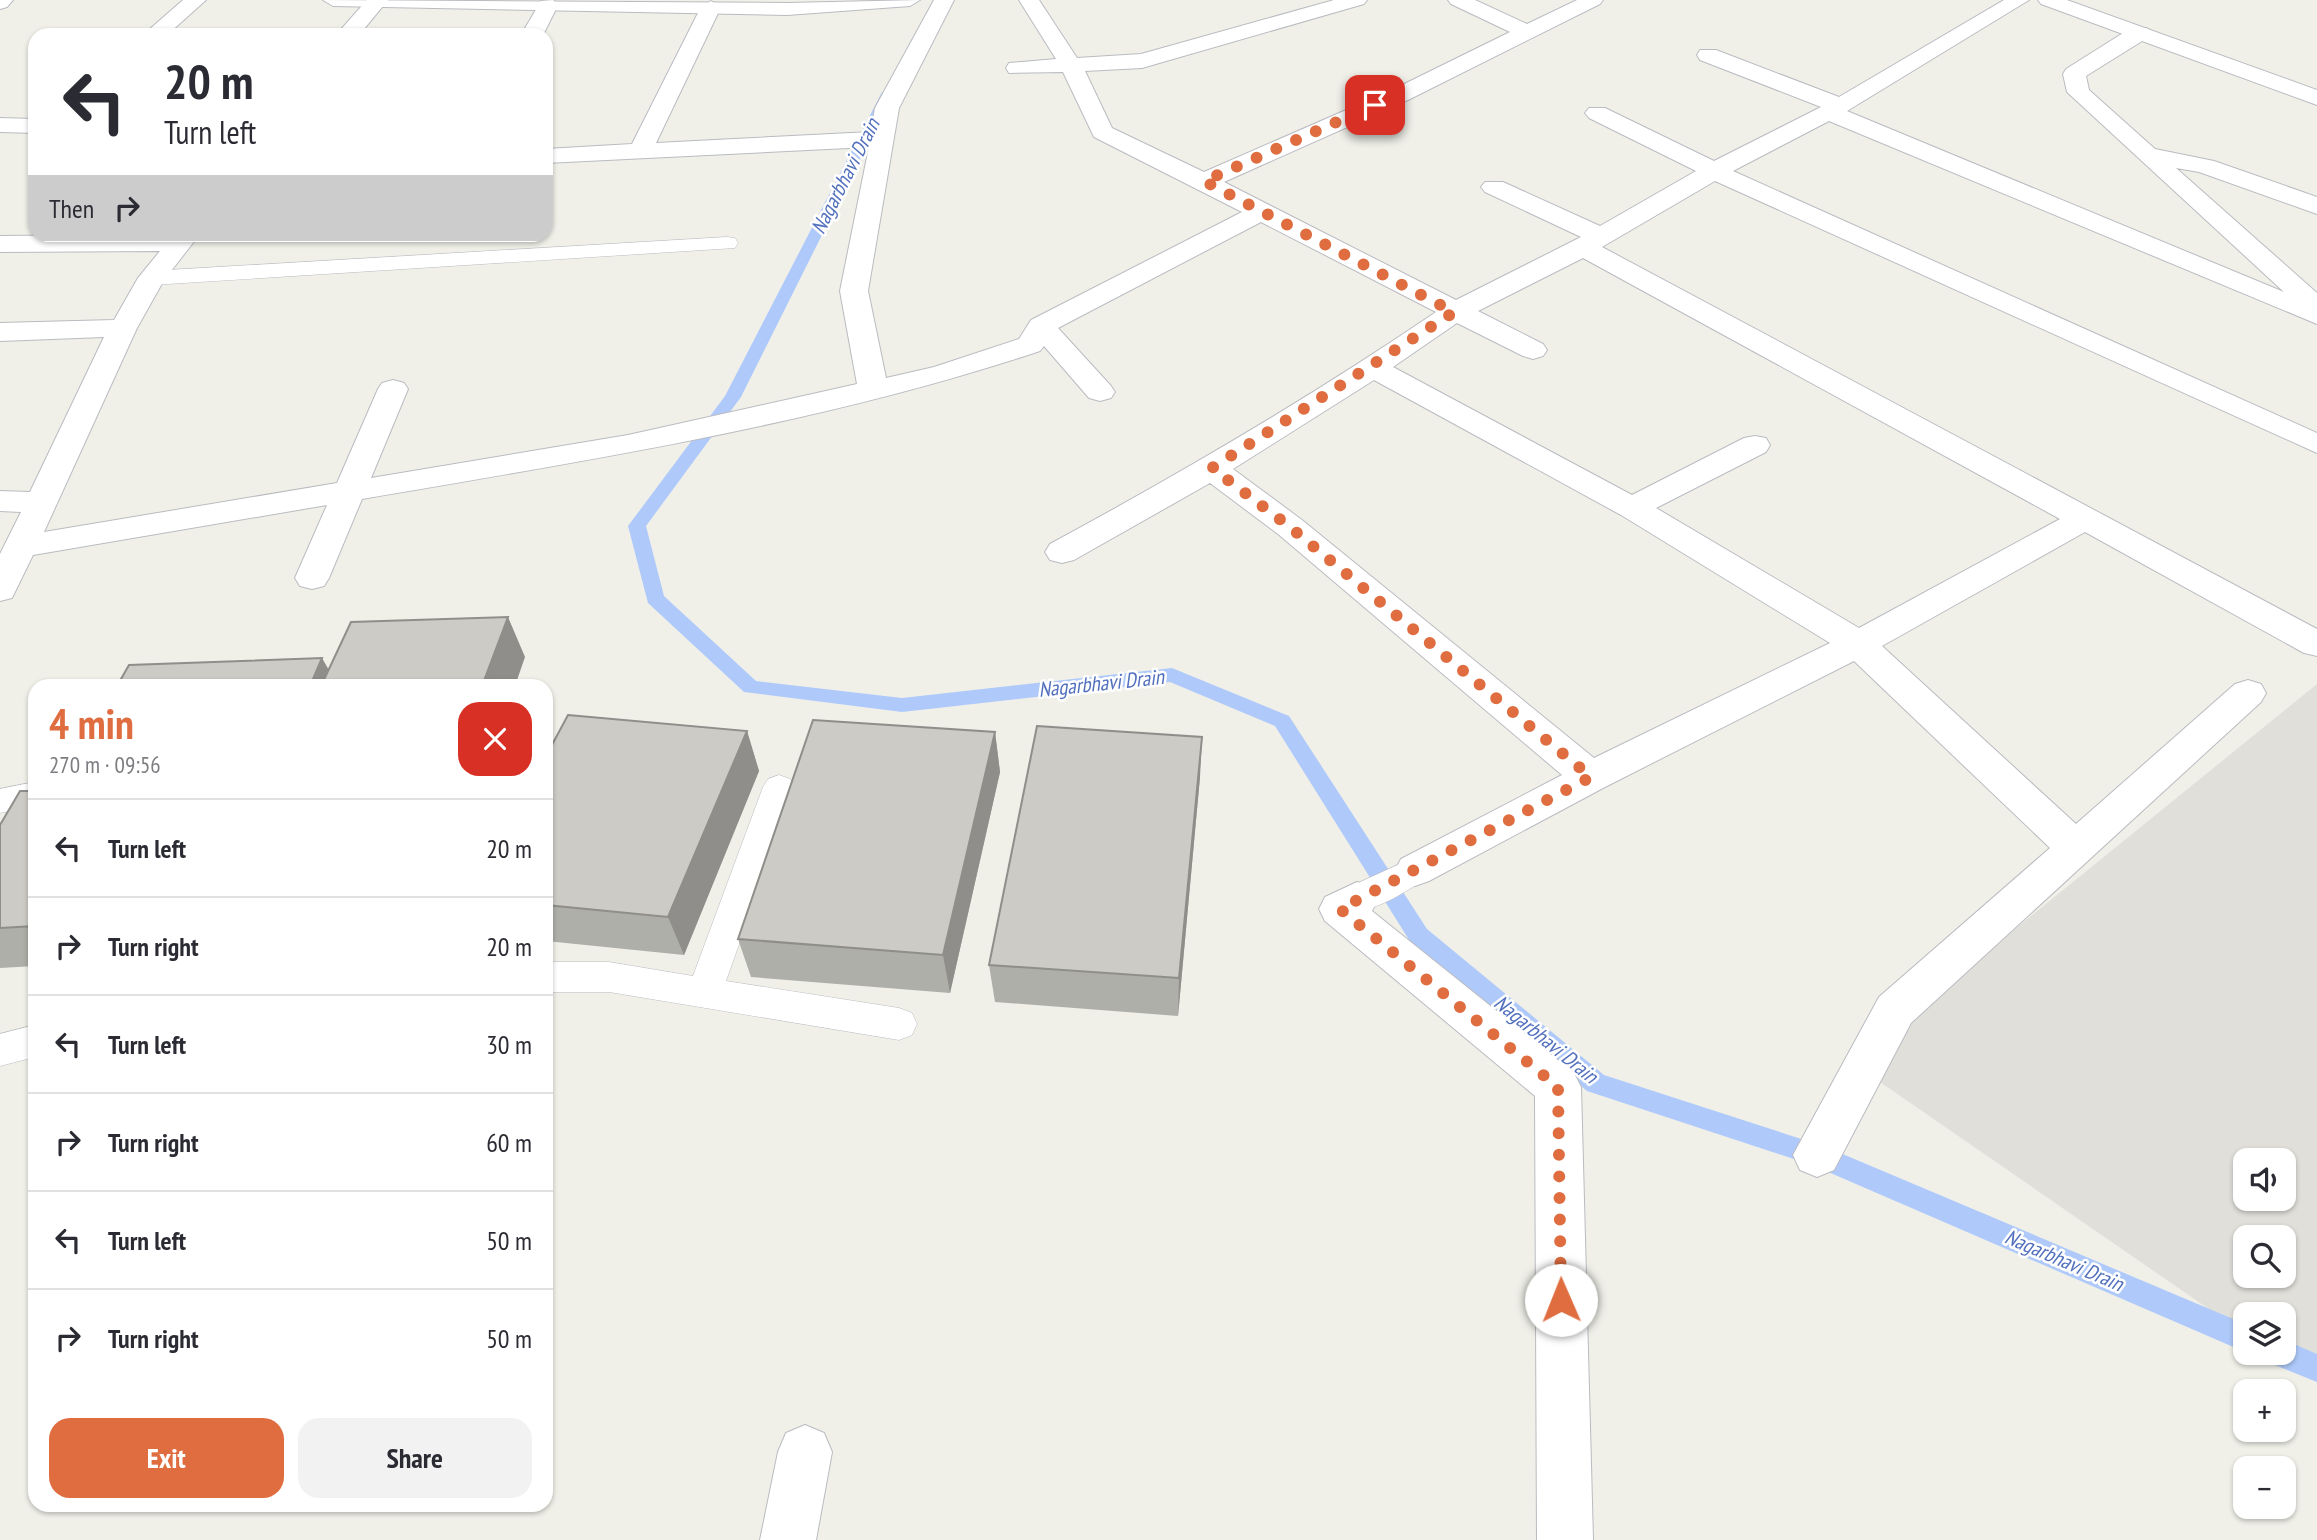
<!DOCTYPE html>
<html lang="en">
<head>
<meta charset="utf-8">
<style>
  :root { --surface:#fff; --page:#f2f2f3; --text:#2b2b33; --muted:#7c7c81; --line:#e1e1e2; --accent:#df6d40 }
  body { margin:0; font-family:"PT Sans Narrow",sans-serif; background:var(--page); color:var(--text); height:100vh; display:flex; flex-direction:column; font-size:26px; white-space:nowrap }
  * { box-sizing:border-box; margin:0 }
  p { font-size:23px; color:var(--muted) }
  .icon { flex:none; width:38px; height:38px; fill:none; stroke:currentColor; stroke-width:2; stroke-linecap:round; stroke-linejoin:round }
  .map { position:relative; flex:1; overflow:hidden }
  .details { position:absolute; left:28px; top:679px; width:525px; height:833px; display:flex; flex-direction:column; background:var(--surface); border-radius:21px; box-shadow:0 2px 5px #0004 }
  .details>* { flex:none }
  .top-card { position:absolute; left:28px; top:28px; width:525px; height:214px; border-radius:21px; box-shadow:0 2px 5px #0004; background:#fff; color:var(--text); overflow:hidden }
  .buttons { position:absolute; left:2233px; top:1148px; display:grid; gap:14px }
  .buttons a { display:grid; place-items:center; width:63px; height:63px; border-radius:14px; background:var(--surface); box-shadow:0 2px 5px #0004; font-size:35px }
  .pin { position:absolute; display:grid; place-items:center; width:60px; height:60px; color:#fff; margin:-30px; border-radius:14px; box-shadow:0 4px 10px #0006 }
  .me { position:absolute; width:77px; margin:-38px; rotate:359deg; stroke-linejoin:round; filter:drop-shadow(0 0 5px #0008) }
  .turn { display:flex; align-items:center; gap:24px; height:147px; padding:0 21px; font-size:32px }
  .turn .icon { width:91px; height:91px; stroke-width:2.5 }
  .turn b { display:block; font-size:49px; line-height:60px }
  .then { display:flex; align-items:center; height:66px; padding:0 21px; background:#0003; gap:14px; font-size:26px }
  .round { display:grid; place-items:center; flex:none; width:74px; height:74px; border-radius:21px; background:var(--page) }
  .overview { display:flex; align-items:center; justify-content:space-between; height:119px; padding:0 21px }
  h1 { font-size:42px; font-weight:800; line-height:52px; color:var(--accent) }
  .cta { display:flex; gap:14px; margin-top:auto; padding:14px 21px }
  .cta a { flex:1; height:80px; border-radius:21px; background:var(--accent); color:#fff; font-size:28px; font-weight:800; line-height:80px; text-align:center }
  .cta a+a { background:var(--page); color:var(--text) }
  ul { padding:0; list-style:none }
  li { display:flex; align-items:center; gap:21px; height:98px; padding:0 21px; border-top:2px solid var(--line) }
  li div { flex:1 }
  li b { display:block; font-size:26px }
  li em { font-style:normal }
  .map>svg:first-child { display:block }
  .industrial { fill:#e0dfda; fill-rule:evenodd }
  .lines { fill:none; stroke-linecap:round; stroke-linejoin:round }
  .stream { fill:#afcafa; fill-rule:evenodd }
  .service-casing { stroke:#babbc1; stroke-width:1 }
  .minor-casing { stroke:#babbc1; stroke-width:2 }
  .tertiary-casing { stroke:#babbc1; stroke-width:2 }
  .service { fill:#fff; fill-rule:evenodd }
  .minor { fill:#fff; fill-rule:evenodd }
  .tertiary { fill:#fff; fill-rule:evenodd }
  .wall { fill:#afafa9 }
  .shaded-wall { fill:#8f8e8a }
  .building { fill:#cccbc5; stroke:#8f8e8a; stroke-width:2 }
  .route { stroke:#df6d40; stroke-width:12; stroke-dasharray:0 21.6 }
  .labels { text-anchor:middle; dominant-baseline:central; stroke-width:5; stroke-linejoin:round; paint-order:stroke }
  .water-label { font-size:21px; font-style:italic; fill:#5270bd; stroke:#fff }
</style>
</head>
<body>
<div class="map">
<svg width="2317" height="1540" viewBox="0 0 2317 1540">
  <rect width="100%" height="100%" fill="#f0f0e9"/>
  <path class="industrial" d="M2317,684V1378L2276,1353H2284V1314H2245V1334L1851,1062ZM2245,1160H2284V1199H2245ZM2245,1237H2284V1276H2245Z"/>
  <g class="lines">
    <path class="stream" d="M882,92L892,95L741,397L646,526L664,596L756,681L902,698L1172,668L1289,716L1427,929L1604,1075L1826,1147L2245,1324V1352L1812,1165L1587,1091L1411,943L1275,726L1170,682L902,712L744,692L648,603L628,526L725,396Z
      M2284,1340L2317,1354V1382L2270,1363L2266,1353H2284Z"/>
    <defs>
      <path id="service" d="M727,237L735,238L738,243L735,248L152,285L141,278L152,271Z
        M779,775L790,779L795,787L726,981L899,1008L912,1013L917,1024L912,1035L899,1040L609,992H546V962H609L693,976L763,787L768,779Z
        M35,782V806L0,813V789Z
        M1415,857L1427,861L1432,870L1427,879C1404,891 1371,917 1345,909L1340,899L1345,889Z
        M35,1025V1057L0,1066V1034Z"/>
      <path id="minor" d="M0,0H13L7,7L0,9Z
        M183,0H206L167,35H143Z
        M367,0H388L359,35H336Z
        M553,0L558,5L543,35H521L541,1Z
        M934,0H954L899,108L868,291L886,378L934,367L1019,339L1031,320L1242,212L1094,137L1063,72L1009,73L1006,68L1009,63L1056,59L1019,0H1039L1077,58L1141,54L1334,0H1367L1364,4L1142,68L1085,71L1112,128L1204,172L1392,90L1510,32L1451,4L1448,0H1475L1527,24L1577,0H1603L1600,4L1408,100L1224,182L1456,300L1581,237L1485,192L1481,187L1485,182H1503L1600,226L1696,171L1589,118L1585,113L1589,108H1605L1714,161L1821,107L1700,60L1697,55L1700,50H1716L1839,97L2004,0H2029L1847,111L2284,292L2067,92L2063,74L2066,69L2131,28H2147L2150,33L2147,38L2086,76L2089,90L2155,149L2214,161L2317,197V214L2199,172L2176,168L2317,293V324L1829,121L1733,171L2317,433V453L1715,181L1602,247L2317,629V656L2304,653L2085,532L1882,646L2076,824L2235,684L2248,680L2261,684L2266,693L2261,702L1911,1023L1834,1170L1817,1177L1800,1170L1793,1155L1879,997L2050,848L1854,661L1605,787L1429,881L1415,886L1401,881L1395,870L1401,859L1562,775L1278,534L1210,483L1074,560L1062,563L1050,560L1045,552L1050,544C1183,472 1311,397 1436,312L1261,222L1058,328L1111,386L1115,392L1111,398L1100,401L1089,398L1044,346L1040,351C821,424 589,460 362,499L329,578L324,586L312,589L300,586L295,578L327,505L33,555L12,598L0,601V554L21,512L0,511V491L30,492L104,337L0,341V323L114,320L138,278L160,251L0,252V236L200,234L164,280L137,328L44,532L337,483L378,389L382,383L393,380L404,383L408,389L371,478L628,435L857,384L840,291L869,147L546,163V149L632,144L701,7L711,1L721,7L656,143L871,132L875,108ZM1583,258L2060,519L1859,628L1656,508L1766,452L1770,445L1766,438L1755,436L1744,438L1632,495L1393,367L1457,323L1523,356L1533,359L1543,356L1547,350L1543,344L1478,311ZM1374,380L1621,515L1830,643L1594,758L1302,520L1233,469Z
        M0,118L35,119V133L0,132Z
        M1357,882L1372,887L1378,899L1372,911L1574,1073L1581,1087L1593,1540H1537L1535,1096L1325,921L1319,909L1325,897Z
        M805,1425L824,1433L832,1452L816,1540H760L778,1452L786,1433Z"/>
      <path id="tertiary" d="M323,0L787,3L920,0L910,6L787,15L333,6Z
        M2038,0H2067L2317,90V105L2041,4Z"/>
    </defs>
    <use href="#service" class="service-casing"/>
    <use href="#minor" class="minor-casing"/>
    <use href="#tertiary" class="tertiary-casing"/>
    <use href="#service" class="service"/>
    <use href="#minor" class="minor"/>
    <use href="#tertiary" class="tertiary"/>
  </g>
  <path class="wall" d="M747,731L759,771L684,955L546,941V756Z
    M995,732L1000,772L950,993L751,977L738,939Z
    M1200,777L1178,1016L995,1002L989,965Z
    M35,791V966L0,968V825Z"/>
  <path class="shaded-wall" d="M508,617L525,657L515,686H482Z
    M322,658L338,686H310Z
    M747,731L759,771L684,955L668,917Z
    M995,732L1000,772L950,993L943,955Z
    M1202,737L1200,777L1178,1016L1179,978Z"/>
  <path class="building" d="M508,617L482,686H321L351,622Z
    M322,658L310,686H117L129,665Z
    M568,715L747,731L668,917L546,905V756Z
    M813,720L995,732L943,955L738,939Z
    M1037,726L1202,737L1179,978L989,965Z
    M20,791H35V926L0,928V825Z"/>
  <g class="lines">
    <path class="route" d="M1375,105L1204,181L1454,312L1212,468L1290,527L1591,777L1340,909L1558,1087L1561,1300"/>
  </g>
  <g class="labels">
    <g class="water-label">
      <text transform="translate(845 176) rotate(-63)">Nagarbhavi Drain</text>
      <text transform="translate(1101 683) rotate(-6)">Nagarbhavi Drain</text>
      <text transform="translate(1546 1039) rotate(39)">Nagarbhavi Drain</text>
      <text transform="translate(2064 1260) rotate(23)">Nagarbhavi Drain</text>
    </g>
  </g>
</svg>
<div class="buttons">
<a><svg class="icon" aria-label="sound" viewBox="0 0 24 24"><path d="M4 9h4l5-4v14l-5-4H4zM17 9q2 3 0 6"/></svg></a>
<a><svg class="icon" aria-label="search" viewBox="0 0 24 24"><circle cx="10" cy="10" r="6"/><path d="M15 15l6 6"/></svg></a>
<a><svg class="icon" aria-label="layers" viewBox="0 0 24 24"><path d="M12 4l9 5-9 5-9-5zM3 14l9 5 9-5"/></svg></a>
<a>+</a>
<a>−</a>
</div>
<div class="pin" style="left:1375px;top:105px;background:#d93025"><svg class="icon" aria-label="arrive" viewBox="0 0 24 24"><path d="M6 21V4h12l-3 4 3 4H6"/></svg></div>
<svg class="me" style="left:1561px;top:1300px" viewBox="-20 -20 40 40"><circle r="19" fill="#fff"/><path d="M0-13L10 11 0 6-10 11z" fill="#df6d40"/></svg>
<div class="top-card">
<div class="turn"><svg class="icon" aria-label="left" viewBox="0 0 24 24"><path d="M17 20v-9H6M10 6l-5 5 5 5"/></svg><div><b>20 m</b>Turn left</div></div>
<div class="then">Then<svg class="icon" aria-label="right" viewBox="0 0 24 24"><path d="M7 20v-9h11M14 6l5 5-5 5"/></svg></div>
</div>
<section class="details">
<div class="overview"><div><h1>4 min</h1><p>270 m · 09:56</p></div><a class="round" style="background:#d93025;color:#fff"><svg class="icon" aria-label="close" viewBox="0 0 24 24"><path d="M6 6l12 12M18 6L6 18"/></svg></a></div>
<ul>
<li><svg class="icon" aria-label="left" viewBox="0 0 24 24"><path d="M17 20v-9H6M10 6l-5 5 5 5"/></svg><div><b>Turn left</b></div><em>20 m</em></li>
<li><svg class="icon" aria-label="right" viewBox="0 0 24 24"><path d="M7 20v-9h11M14 6l5 5-5 5"/></svg><div><b>Turn right</b></div><em>20 m</em></li>
<li><svg class="icon" aria-label="left" viewBox="0 0 24 24"><path d="M17 20v-9H6M10 6l-5 5 5 5"/></svg><div><b>Turn left</b></div><em>30 m</em></li>
<li><svg class="icon" aria-label="right" viewBox="0 0 24 24"><path d="M7 20v-9h11M14 6l5 5-5 5"/></svg><div><b>Turn right</b></div><em>60 m</em></li>
<li><svg class="icon" aria-label="left" viewBox="0 0 24 24"><path d="M17 20v-9H6M10 6l-5 5 5 5"/></svg><div><b>Turn left</b></div><em>50 m</em></li>
<li><svg class="icon" aria-label="right" viewBox="0 0 24 24"><path d="M7 20v-9h11M14 6l5 5-5 5"/></svg><div><b>Turn right</b></div><em>50 m</em></li>
</ul>
<div class="cta"><a>Exit</a><a>Share</a></div>
</section>
</div>
</body>
</html>
